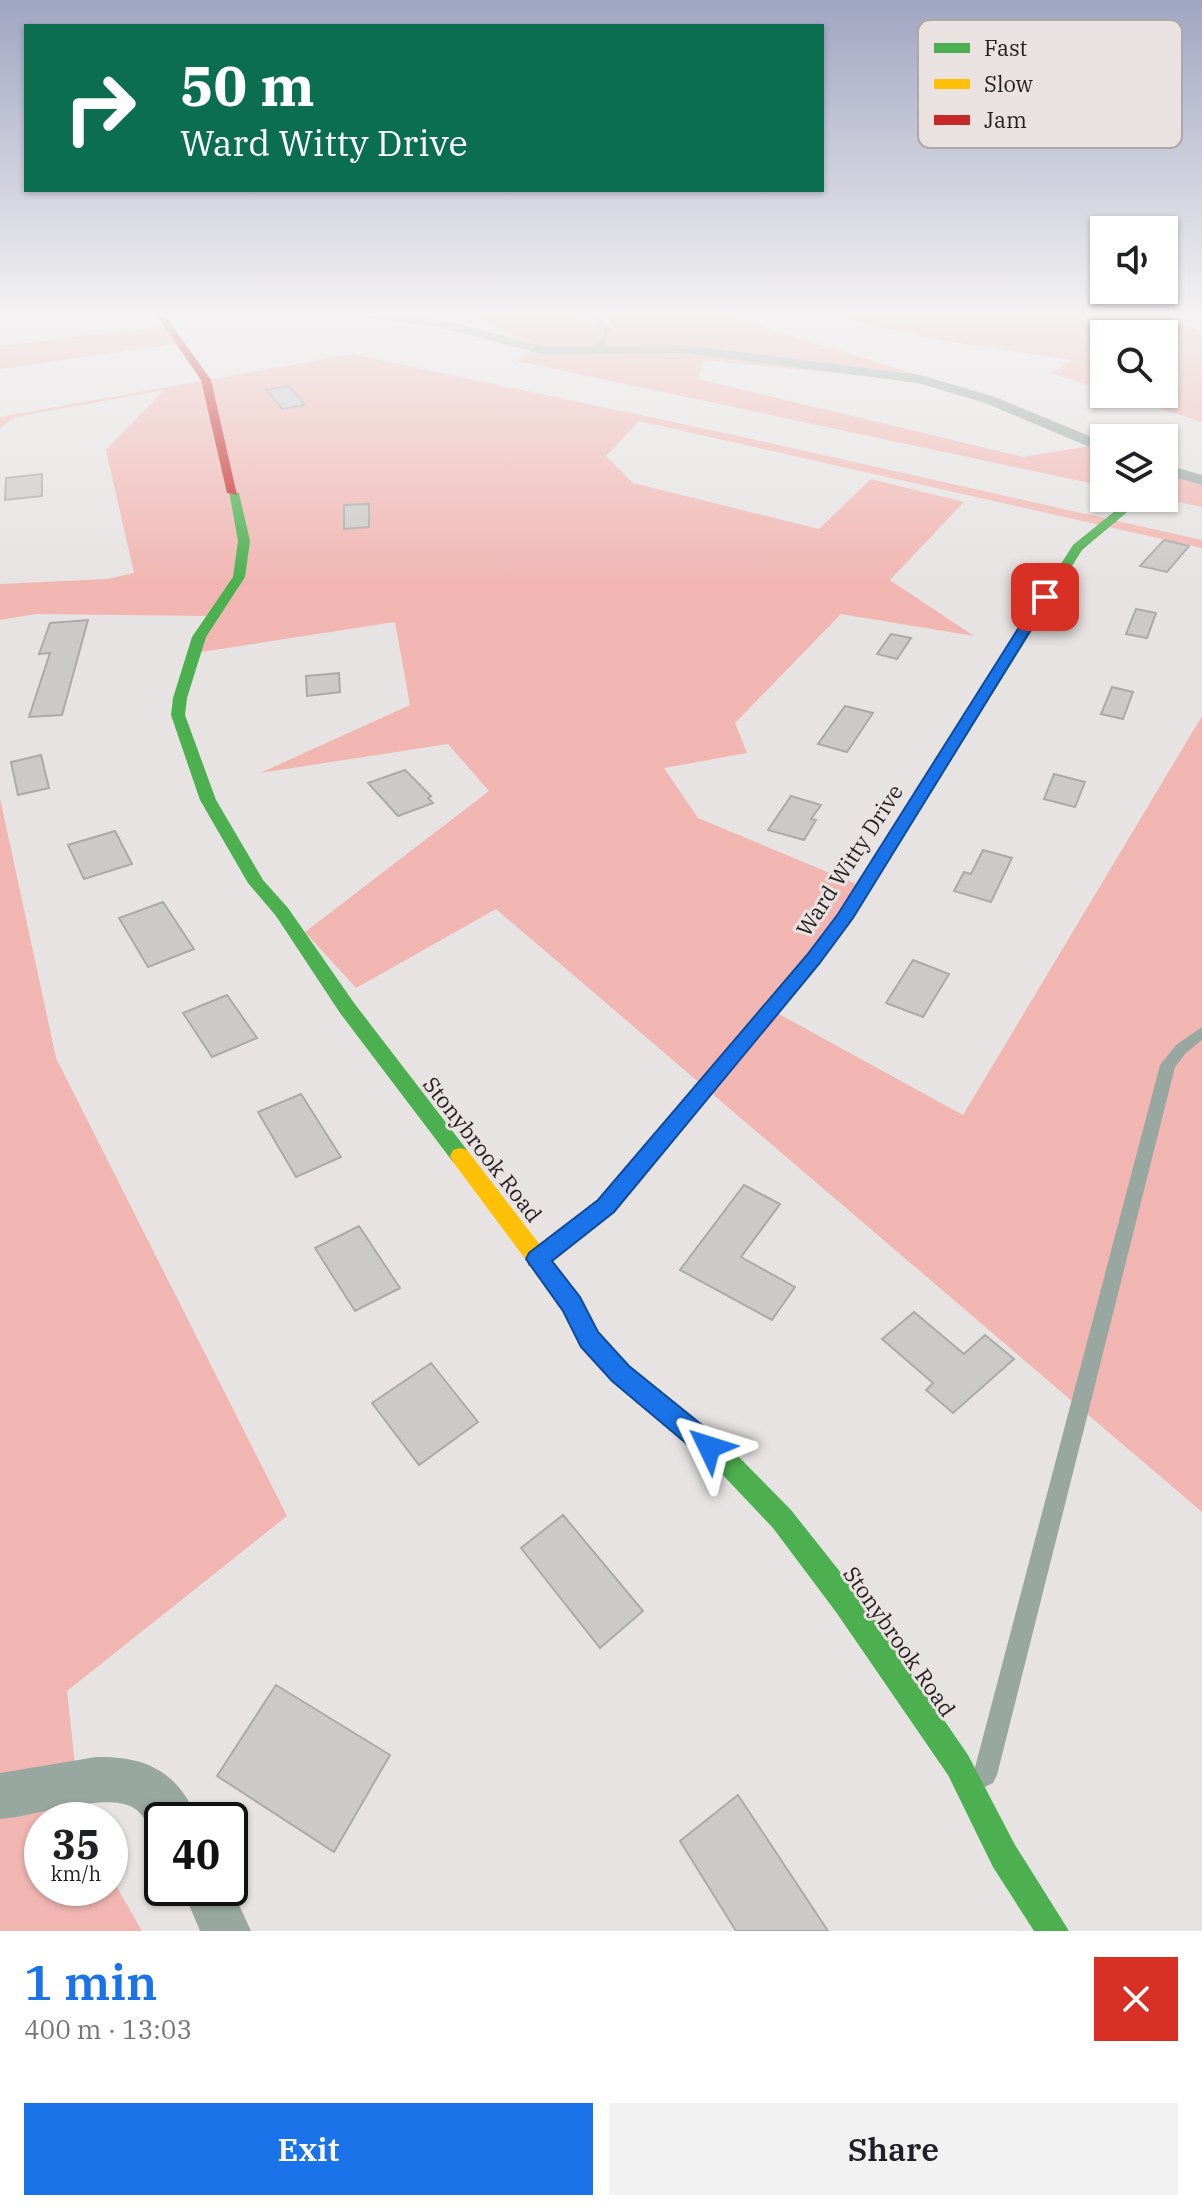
<!DOCTYPE html>
<html lang="en">
<head>
<meta charset="utf-8">
<style>
  :root { --surface:#fff; --page:#f2f2f2; --text:#202124; --muted:#757577; --accent:#1a73e8 }
  body { margin:0; font-family:"IBM Plex Serif",serif; background:var(--page); color:var(--text); height:100vh; display:flex; flex-direction:column; font-size:30px; white-space:nowrap }
  * { box-sizing:border-box; margin:0 }
  p { font-size:26px; color:var(--muted) }
  .icon { flex:none; width:44px; height:44px; fill:none; stroke:currentColor; stroke-width:2; stroke-linecap:round; stroke-linejoin:round }
  .map { position:relative; height:1931px; overflow:hidden }
  .details { display:flex; flex-direction:column; background:var(--surface); flex:1 }
  .details>* { flex:none }
  .top-card { position:absolute; left:24px; top:24px; width:800px; height:168px; border-radius:0px; box-shadow:0 2px 6px #0004; background:#0b6e4f; color:#fff; overflow:hidden }
  .tools { position:absolute; left:1090px; top:216px; display:grid; gap:16px }
  .tools a { display:grid; place-items:center; width:88px; height:88px; border-radius:0px; background:var(--surface); box-shadow:0 2px 6px #0004; font-size:40px }
  .speed { position:absolute; left:24px; top:1802px; display:flex; gap:16px; font-size:40px; font-weight:700; text-align:center }
  .speed>* { display:grid; place-content:center; width:104px; height:104px; border-radius:50%; background:var(--surface); box-shadow:0 2px 6px #0004; line-height:1 }
  .speed small { font-size:20px; font-weight:400 }
  .speed .limit { border:4px solid #111; border-radius:12px; background:#fff; color:#111 }
  .pin { position:absolute; display:grid; place-items:center; width:68px; height:68px; color:#fff; margin:-34px; border-radius:16px; box-shadow:0 4px 12px #0006 }
  .me { position:absolute; width:88px; margin:-44px; rotate:311deg; stroke-linejoin:round; filter:drop-shadow(0 0 6px #0008) }
  .turn { display:flex; align-items:center; gap:28px; height:168px; padding:0 24px; font-size:36px }
  .turn .icon { width:104px; height:104px; stroke-width:2.5 }
  .turn b { display:block; font-size:56px; line-height:68px }
  .round { display:grid; place-items:center; flex:none; width:84px; height:84px; border-radius:0px; background:var(--page) }
  .overview { display:flex; align-items:center; justify-content:space-between; height:136px; padding:0 24px }
  h1 { font-size:48px; font-weight:600; line-height:60px; color:var(--accent) }
  .button { display:flex; gap:16px; margin-top:auto; padding:16px 24px }
  .button a { flex:1; height:92px; border-radius:0px; background:var(--accent); color:#fff; font-size:32px; font-weight:600; line-height:92px; text-align:center }
  .button a+a { background:var(--page); color:var(--text) }
  .map>svg:first-child { display:block }
  .forest { fill:#f1b6b2 }
  .building { fill:#ccc9c9; stroke:#aca9a9; stroke-width:2 }
  .lines { fill:none; stroke-linecap:round; stroke-linejoin:round }
  .lane { fill:#98a8a1; fill-rule:evenodd }
  .street { fill:#98a8a1; fill-rule:evenodd }
  .fast { fill:#4caf50; fill-rule:evenodd }
  .slow { fill:#ffc107; fill-rule:evenodd }
  .jam { fill:#c62828; fill-rule:evenodd }
  .route { fill:#1a73e8; stroke:#114b97; stroke-width:2 }
  .labels { text-anchor:middle; dominant-baseline:central; stroke-width:6; stroke-linejoin:round; paint-order:stroke }
  .street-label { font-size:22px; fill:#221f1f; stroke:#e9e2e1 }
  .key { fill:#e9e2e1; stroke:#ada8a7; stroke-width:2 }
  .key-label { font-size:22px; fill:#221f1f }
</style>
</head>
<body>
<div class="map">
<svg width="1202" height="1931" viewBox="0 0 1202 1931">
  <rect width="100%" height="100%" fill="#e7e3e3"/>
  <path class="forest" d="M469,313H574L586,323L616,330L606,313H717L948,384L704,360L698,379L1023,457L1095,445L1104,448V486L517,361L534,348Z
    M819,313H1155L1202,332V422L1115,394H1164V334H1104V390L1051,373L1072,360L934,339Z
    M170,326L181,343L0,369V346Z
    M352,354L734,435L1202,540V548L639,421L606,456L633,483L819,529L871,479L964,502L890,580L974,636L841,614L735,723L747,753L664,768L698,818L861,886L768,1008L963,1115L1202,716V1512L496,909L356,988L305,932L489,791L448,744L260,773L410,705L395,622L195,653L212,616L36,614L0,620V584L107,579L134,573L106,450L164,390L16,417L0,428V417Z
    M1164,465L1202,476V507L1160,498H1164Z
    M0,798L56,1058L287,1516L67,1691L81,1820H42V1888H110V1875L142,1931H0Z"/>
  <path class="building" d="M289,386L305,405L282,409L266,390Z
    M42,474V496L5,500L6,478Z
    M369,504V527L344,529V505Z
    M1164,540L1189,546L1167,572L1140,566Z
    M1136,609L1156,613L1147,638L1126,634Z
    M88,620L62,715L29,717L50,653L39,654L50,623Z
    M891,634L911,638L897,659L877,654Z
    M339,673L340,692L307,696L306,676Z
    M1112,687L1133,692L1123,719L1101,714Z
    M845,706L873,713L847,752L818,744Z
    M41,755L49,788L18,795L11,762Z
    M405,770L431,796L428,798L433,803L398,816L368,783Z
    M1054,774L1085,782L1075,807L1044,799Z
    M791,796L821,805L811,819L816,820L804,840L768,830Z
    M115,831L132,864L84,879L68,845Z
    M983,850L1012,858L991,902L954,891L964,872L971,874Z
    M163,902L194,949L148,967L119,918Z
    M913,960L949,974L923,1017L886,1003Z
    M227,995L257,1038L212,1057L183,1013Z
    M301,1094L341,1157L296,1177L258,1112Z
    M744,1185L780,1204L741,1257L795,1287L772,1320L680,1270Z
    M359,1226L400,1288L355,1311L315,1248Z
    M914,1312L964,1354L985,1335L1014,1359L953,1413L926,1390L933,1383L882,1339Z
    M431,1363L478,1422L419,1465L372,1403Z
    M563,1515L643,1611L600,1648L521,1548Z
    M276,1685L390,1755L334,1852L217,1776Z
    M738,1795L828,1931H736L680,1841Z"/>
  <g class="lines">
    <path class="lane" d="M589,313H595L611,330L604,345L590,354L586,352L600,342L605,330Z
      M1202,1027V1040L1186,1053L1175,1067L997,1775L993,1783L985,1787L977,1783L973,1775L1160,1065L1176,1045Z"/>
    <path class="street" d="M353,313H394L439,319L541,346L683,345L920,375L995,397L1104,442V453L985,403L918,383L683,353L541,354L439,327L360,317Z
      M1164,464L1202,475V485L1164,474Z
      M96,1757C147,1756 178,1772 198,1820H162V1839C149,1832 146,1814 132,1807C103,1792 33,1817 0,1819V1773Z
      M230,1885L251,1931H200L182,1888H230Z"/>
    <path class="fast" d="M229,491L239,493L250,541L245,577L206,637L187,698L185,715L216,800L263,880L288,908L354,1003L467,1150L470,1156L467,1162L460,1164L453,1162L340,1013L276,916L248,883L200,800L171,715L173,698L192,637L233,577L238,541Z
      M1131,498H1144L1082,550L853,918L819,964L689,1120H675L672,1115L675,1110L807,956L838,914L1073,545Z
      M661,1396L670,1399L739,1457L791,1510L856,1592L968,1755L1015,1845L1069,1931H1034L993,1867L948,1775L836,1612L773,1528L721,1473L652,1415L649,1407L652,1399Z"/>
    <path class="slow" d="M460,1148L467,1150L580,1297L598,1332L628,1365L670,1399L673,1407L670,1415L661,1418L652,1415L612,1381L582,1346L564,1311L453,1162L450,1156L453,1150Z"/>
    <path class="jam" d="M155,313H163L211,380L237,495L227,493L201,380Z
      M682,1107L689,1110L692,1115L689,1120L614,1212L545,1266L537,1268L529,1266L526,1259L529,1252L598,1200L675,1110Z"/>
  </g>
  <linearGradient id="sky" x2="0" y2="1"><stop stop-color="#a0a5c2"/><stop offset="0.54" stop-color="#f4f2f2"/><stop offset="1" stop-color="#f4f2f2" stop-opacity="0"/></linearGradient>
  <rect width="1202" height="583" fill="url(#sky)"/>
  <path class="route" d="M1040,594L1051,597L853,918L819,964L614,1212L552,1261L580,1297L598,1332L629,1366L718,1438L722,1447L718,1455L709,1459L700,1455L612,1381L581,1347L563,1311L526,1259L529,1253L598,1200L807,955L838,914Z"/>
  <g class="labels">
    <g class="street-label">
      <text transform="translate(849 860) rotate(-57)">Ward Witty Drive</text>
      <text transform="translate(483 1149) rotate(52)">Stonybrook Road</text>
      <text transform="translate(900 1641) rotate(55)">Stonybrook Road</text>
    </g>
  </g>
  <rect x="918" y="20" width="264" height="128" rx="12" class="key"/>
  <rect x="934" y="43" width="36" height="10" fill="#4caf50"/>
  <rect x="934" y="79" width="36" height="10" fill="#ffc107"/>
  <rect x="934" y="115" width="36" height="10" fill="#c62828"/>
  <g class="key-label">
    <text x="984" y="56">Fast</text>
    <text x="984" y="92">Slow</text>
    <text x="984" y="128">Jam</text>
  </g>
</svg>
<div class="tools">
<a><svg class="icon" aria-label="sound" viewBox="0 0 24 24"><path d="M4 9h4l5-4v14l-5-4H4zM17 9q2 3 0 6"/></svg></a>
<a><svg class="icon" aria-label="search" viewBox="0 0 24 24"><circle cx="10" cy="10" r="6"/><path d="M15 15l6 6"/></svg></a>
<a><svg class="icon" aria-label="layers" viewBox="0 0 24 24"><path d="M12 4l9 5-9 5-9-5zM3 14l9 5 9-5"/></svg></a>
</div>
<div class="speed"><div>35<small>km/h</small></div><div class="limit">40</div></div>
<div class="pin" style="left:1045px;top:597px;background:#d93025"><svg class="icon" aria-label="arrive" viewBox="0 0 24 24"><path d="M6 21V4h12l-3 4 3 4H6"/></svg></div>
<svg class="me" style="left:709px;top:1447px" viewBox="-20 -20 40 40"><path d="M0-17L14 15 0 8-14 15z" fill="#1a73e8" stroke="#fff" stroke-width="4"/></svg>
<div class="top-card">
<div class="turn"><svg class="icon" aria-label="right" viewBox="0 0 24 24"><path d="M7 20v-9h11M14 6l5 5-5 5"/></svg><div><b>50 m</b>Ward Witty Drive</div></div>
</div>
</div>
<section class="details">
<div class="overview"><div><h1>1 min</h1><p>400 m · 13:03</p></div><a class="round" style="background:#d93025;color:#fff"><svg class="icon" aria-label="close" viewBox="0 0 24 24"><path d="M6 6l12 12M18 6L6 18"/></svg></a></div>
<div class="button"><a>Exit</a><a>Share</a></div>
</section>
</body>
</html>
